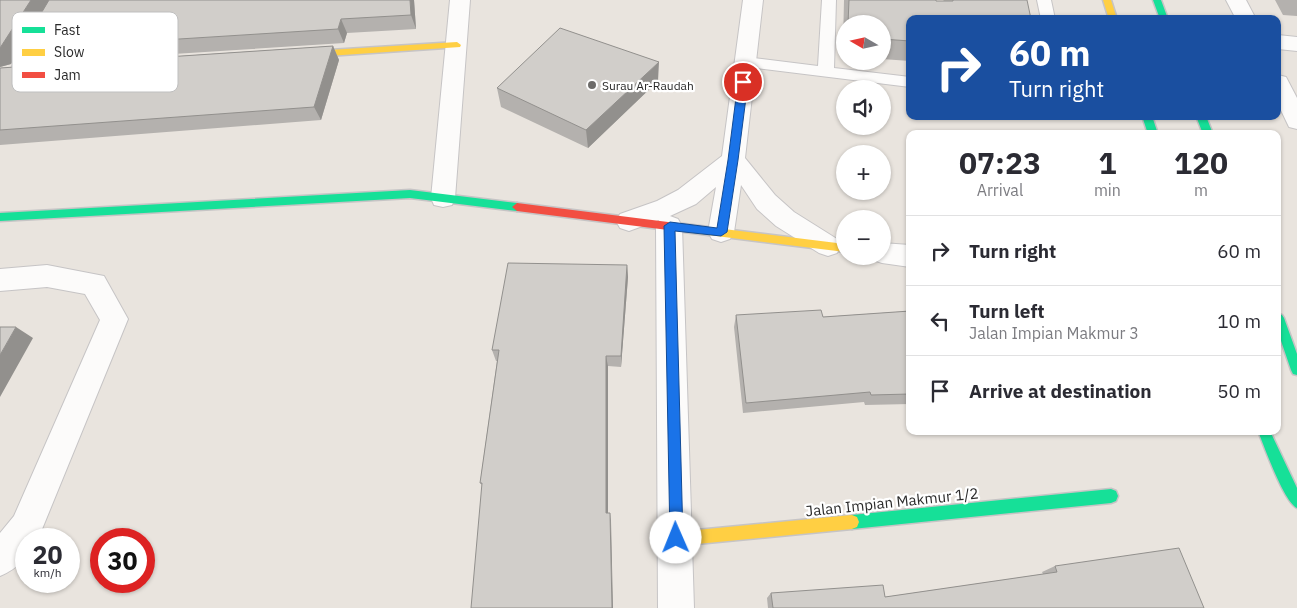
<!DOCTYPE html>
<html lang="en">
<head>
<meta charset="utf-8">
<style>
  :root { --surface:#fff; --page:#f2f2f3; --text:#2b2b33; --muted:#7c7c81; --line:#e1e1e2 }
  body { margin:0; font-family:"IBM Plex Sans",sans-serif; background:var(--page); color:var(--text); height:100vh; display:flex; flex-direction:column; font-size:19px; white-space:nowrap }
  * { box-sizing:border-box; margin:0 }
  p { font-size:16px; color:var(--muted) }
  .icon { flex:none; width:28px; height:28px; fill:none; stroke:currentColor; stroke-width:2; stroke-linecap:round; stroke-linejoin:round }
  .map { position:relative; flex:1; overflow:hidden }
  .details { position:absolute; left:906px; top:130px; width:375px; height:305px; display:flex; flex-direction:column; background:var(--surface); border-radius:10px; box-shadow:0 1px 4px #0004 }
  .details>* { flex:none }
  .top-card { position:absolute; left:906px; top:15px; width:375px; height:105px; border-radius:10px; box-shadow:0 1px 4px #0004; background:#1a4fa0; color:#fff; overflow:hidden }
  .needle { width:32px; rotate:279deg }
  .buttons { position:absolute; left:836px; top:15px; display:grid; gap:10px }
  .buttons a { display:grid; place-items:center; width:55px; height:55px; border-radius:50%; background:var(--surface); box-shadow:0 1px 4px #0004; font-size:25px }
  .speed { position:absolute; left:15px; top:528px; display:flex; gap:10px; font-size:25px; font-weight:700; text-align:center }
  .speed>* { display:grid; place-content:center; width:65px; height:65px; border-radius:50%; background:var(--surface); box-shadow:0 1px 4px #0004; line-height:1 }
  .speed small { font-size:12px; font-weight:400 }
  .speed .limit { border:8px solid #d22; background:#fff; color:#111 }
  .pin { position:absolute; display:grid; place-items:center; width:42px; height:42px; color:#fff; margin:-21px; border:2px solid #fff; border-radius:50%; box-shadow:0 1px 5px #0007 }
  .me { position:absolute; width:55px; margin:-28px; rotate:359deg; stroke-linejoin:round; filter:drop-shadow(0 0 4px #0008) }
  .turn { display:flex; align-items:center; gap:18px; height:105px; padding:0 20px; font-size:22px }
  .turn .icon { width:65px; height:65px; stroke-width:2.5 }
  .turn b { display:block; font-size:35px; line-height:42px }
  .eta { display:flex; justify-content:space-evenly; align-items:center; height:85px; text-align:center }
  .eta b { font-size:30px; font-weight:700; line-height:35px }
  ul { padding:0; list-style:none }
  li { display:flex; align-items:center; gap:15px; height:70px; padding:0 20px; border-top:1px solid var(--line) }
  li div { flex:1 }
  li b { display:block; font-size:19px }
  li em { font-style:normal }
  .map>svg:first-child { display:block }
  .lines { fill:none; stroke-linecap:round; stroke-linejoin:round }
  .lane-casing { stroke:#c6c4c5; stroke-width:2 }
  .street-casing { stroke:#c6c4c5; stroke-width:2 }
  .fast-casing { stroke:#c6c4c5; stroke-width:3 }
  .slow-casing { stroke:#c6c4c5; stroke-width:3 }
  .jam-casing { stroke:#c6c4c5; stroke-width:3 }
  .lane { fill:#fcfbfa; fill-rule:evenodd }
  .street { fill:#fcfbfa; fill-rule:evenodd }
  .fast { fill:#16e098; fill-rule:evenodd }
  .slow { fill:#ffcf43; fill-rule:evenodd }
  .jam { fill:#f24e42; fill-rule:evenodd }
  .wall { fill:#b4b1ae }
  .shaded-wall { fill:#92908d }
  .building { fill:#d1ceca; stroke:#92908d }
  .route { fill:#1a73e8; stroke:#114b97 }
  .poi-dot { fill:#6d6b69; stroke:#fff; stroke-width:2 }
  .labels { text-anchor:middle; dominant-baseline:central; stroke-width:4.5; stroke-linejoin:round; paint-order:stroke }
  .far-poi-label { font-size:12px; fill:#2a2a2a; stroke:#fff; text-anchor:start }
  .street-label { font-size:15px; fill:#2a2a2a; stroke:#fff }
  .key { fill:#fff; stroke:#bfbfbf; stroke-width:1 }
  .key-label { font-size:14px; fill:#2a2a2a }
</style>
</head>
<body>
<div class="map">
<svg width="1297" height="608" viewBox="0 0 1297 608">
  <rect width="100%" height="100%" fill="#e9e4de"/>
  <g class="lines">
    <defs>
      <path id="lane" d="M52,0H66L22,77L16,78L10,77L8,73Z
        M822,0H836L834,68L910,77V87L740,66L737,62L740,58L745,57L818,66Z
        M1037,0H1051L1055,19H1041Z"/>
      <path id="street" d="M450,0H470L455,198L452,205L443,207L434,205L431,198Z
        M743,0H763L745,158L775,195L794,212L837,239L841,246L837,253L828,256L819,253L776,226L757,209L741,185L734,232L730,239L721,242L712,239L708,232L716,187L696,204L670,216L678,219L682,226L694,608H658L656,226L659,220L629,231L620,228L616,221L620,214L657,201L678,190L722,156Z
        M1226,0H1246L1256,19H1236Z
        M1278,35L1297,37V51L1278,49Z
        M1278,75L1286,77L1297,98V129L1289,127L1278,104Z
        M882,243L910,245V267L882,263L873,260L871,256H882Z
        M47,265L104,276L128,319L38,539H26C26,559 19,568 0,576V533L14,516L100,320L85,294L47,287L0,291V269Z"/>
      <path id="fast" d="M1153,0H1161L1168,19H1160Z
        M1142,116H1152L1158,134H1148Z
        M1196,116H1206L1213,134H1203Z
        M410,190L517,203L522,207L517,211L410,198L0,221V213Z
        M1278,313L1282,315L1284,318L1297,354V375L1293,374L1291,370L1278,332Z
        M1258,431H1270L1297,488V508C1284,502 1264,446 1258,431Z
        M1111,489L1116,491L1118,496L1116,501L1111,503L852,529L847,527L845,522L847,517L852,515Z"/>
      <path id="slow" d="M1103,0H1111L1117,19H1109Z
        M457,42L461,45L460,47L298,58L294,55L298,52Z
        M668,222L845,244V252L668,230L663,226Z
        M852,515L857,517L859,522L857,527L852,529L676,546L671,544L669,539L671,534L676,532Z"/>
      <path id="jam" d="M517,203L668,222L673,226L668,230L517,211L512,207Z"/>
    </defs>
    <use href="#lane" class="lane-casing"/>
    <use href="#street" class="street-casing"/>
    <use href="#fast" class="fast-casing"/>
    <use href="#slow" class="slow-casing"/>
    <use href="#jam" class="jam-casing"/>
    <use href="#lane" class="lane"/>
    <use href="#street" class="street"/>
    <use href="#fast" class="fast"/>
    <use href="#slow" class="slow"/>
    <use href="#jam" class="jam"/>
  </g>
  <path class="wall" d="M0,0H414L416,29L347,33L344,43L32,63L20,50L11,64L0,67Z
    M844,0H936V1H944L943,0H1027L910,19V61L882,59V24H845V45L843,44Z
    M1275,0H1297V16L1283,15Z
    M333,46L339,60L321,120L0,145V68Z
    M658,81L588,148L501,107L497,88Z
    M627,265L628,277L621,367L608,366V513L611,521L482,485L480,483L497,361H496L492,350Z
    M910,311V404L865,405L864,402L743,413L734,327L736,315L823,317Z
    M1055,566L1204,608H768L767,598L771,593L885,597L1043,574L1042,572Z"/>
  <path class="shaded-wall" d="M31,0H51L11,64L0,67V48Z
    M410,0H414L416,29L411,15Z
    M341,19L347,33L344,43L338,29Z
    M333,46L339,60L321,120L314,107Z
    M659,62L658,81L588,148L586,130Z
    M627,265L628,277L621,367V356Z
    M16,327L33,338L0,397V355Z
    M606,356L608,366V521L606,513Z
    M610,513L611,521L613,608H612Z"/>
  <path class="building" d="M0,0H31L0,48Z
    M49,0H410L411,15L341,19L338,29L20,49Z
    M849,0H936V1H953V0H1027L1031,19H910V41L882,39V24H848Z
    M560,28L659,62L586,130L497,88Z
    M333,46L314,107L0,130V68Z
    M508,263L627,265L621,356H606V513H610L612,608H471L482,483H480L499,350H492Z
    M821,310L823,317L910,311V394L871,395L870,392L746,403L736,315Z
    M0,327H16L0,355Z
    M1179,548L1204,608H773L771,593L883,585L885,597L1057,572L1055,566Z"/>
  <path class="route" d="M743,79L748,82L738,160L727,232L721,236L675,231L683,538L681,543L676,545L672,543L670,538L664,226L670,222L717,228L728,160L738,82Z"/>
  <circle class="poi-dot" cx="592" cy="85" r="5"/>
  <g class="labels">
    <g class="far-poi-label">
      <text x="602" y="85">Surau Ar-Raudah</text>
    </g>
    <g class="street-label">
      <text transform="translate(892 502) rotate(-6)">Jalan Impian Makmur 1/2</text>
    </g>
  </g>
  <rect x="12" y="12" width="166" height="80" rx="8" class="key"/>
  <rect x="22" y="27" width="23" height="6" fill="#16e098"/>
  <rect x="22" y="49" width="23" height="7" fill="#ffcf43"/>
  <rect x="22" y="72" width="23" height="6" fill="#f24e42"/>
  <g class="key-label">
    <text x="54" y="35">Fast</text>
    <text x="54" y="57">Slow</text>
    <text x="54" y="80">Jam</text>
  </g>
</svg>
<div class="buttons">
<a><svg class="needle" viewBox="-14 -14 28 28"><path d="M0-13l5 13h-10z" fill="#e53935"/><path d="M0 13l5-13h-10z" fill="#7c7c81"/></svg></a>
<a><svg class="icon" aria-label="sound" viewBox="0 0 24 24"><path d="M4 9h4l5-4v14l-5-4H4zM17 9q2 3 0 6"/></svg></a>
<a>+</a>
<a>−</a>
</div>
<div class="speed"><div>20<small>km/h</small></div><div class="limit">30</div></div>
<div class="pin" style="left:743px;top:82px;background:#d93025"><svg class="icon" aria-label="arrive" viewBox="0 0 24 24"><path d="M6 21V4h12l-3 4 3 4H6"/></svg></div>
<svg class="me" style="left:676px;top:538px" viewBox="-20 -20 40 40"><circle r="19" fill="#fff"/><path d="M0-13L10 11 0 6-10 11z" fill="#1a73e8"/></svg>
<div class="top-card">
<div class="turn"><svg class="icon" aria-label="right" viewBox="0 0 24 24"><path d="M7 20v-9h11M14 6l5 5-5 5"/></svg><div><b>60 m</b>Turn right</div></div>
</div>
<section class="details">
<div class="eta">
<div><b>07:23</b><p>Arrival</p></div>
<div><b>1</b><p>min</p></div>
<div><b>120</b><p>m</p></div>
</div>
<ul>
<li><svg class="icon" aria-label="right" viewBox="0 0 24 24"><path d="M7 20v-9h11M14 6l5 5-5 5"/></svg><div><b>Turn right</b></div><em>60 m</em></li>
<li><svg class="icon" aria-label="left" viewBox="0 0 24 24"><path d="M17 20v-9H6M10 6l-5 5 5 5"/></svg><div><b>Turn left</b><p>Jalan Impian Makmur 3</p></div><em>10 m</em></li>
<li><svg class="icon" aria-label="arrive" viewBox="0 0 24 24"><path d="M6 21V4h12l-3 4 3 4H6"/></svg><div><b>Arrive at destination</b></div><em>50 m</em></li>
</ul>
</section>
</div>
</body>
</html>
